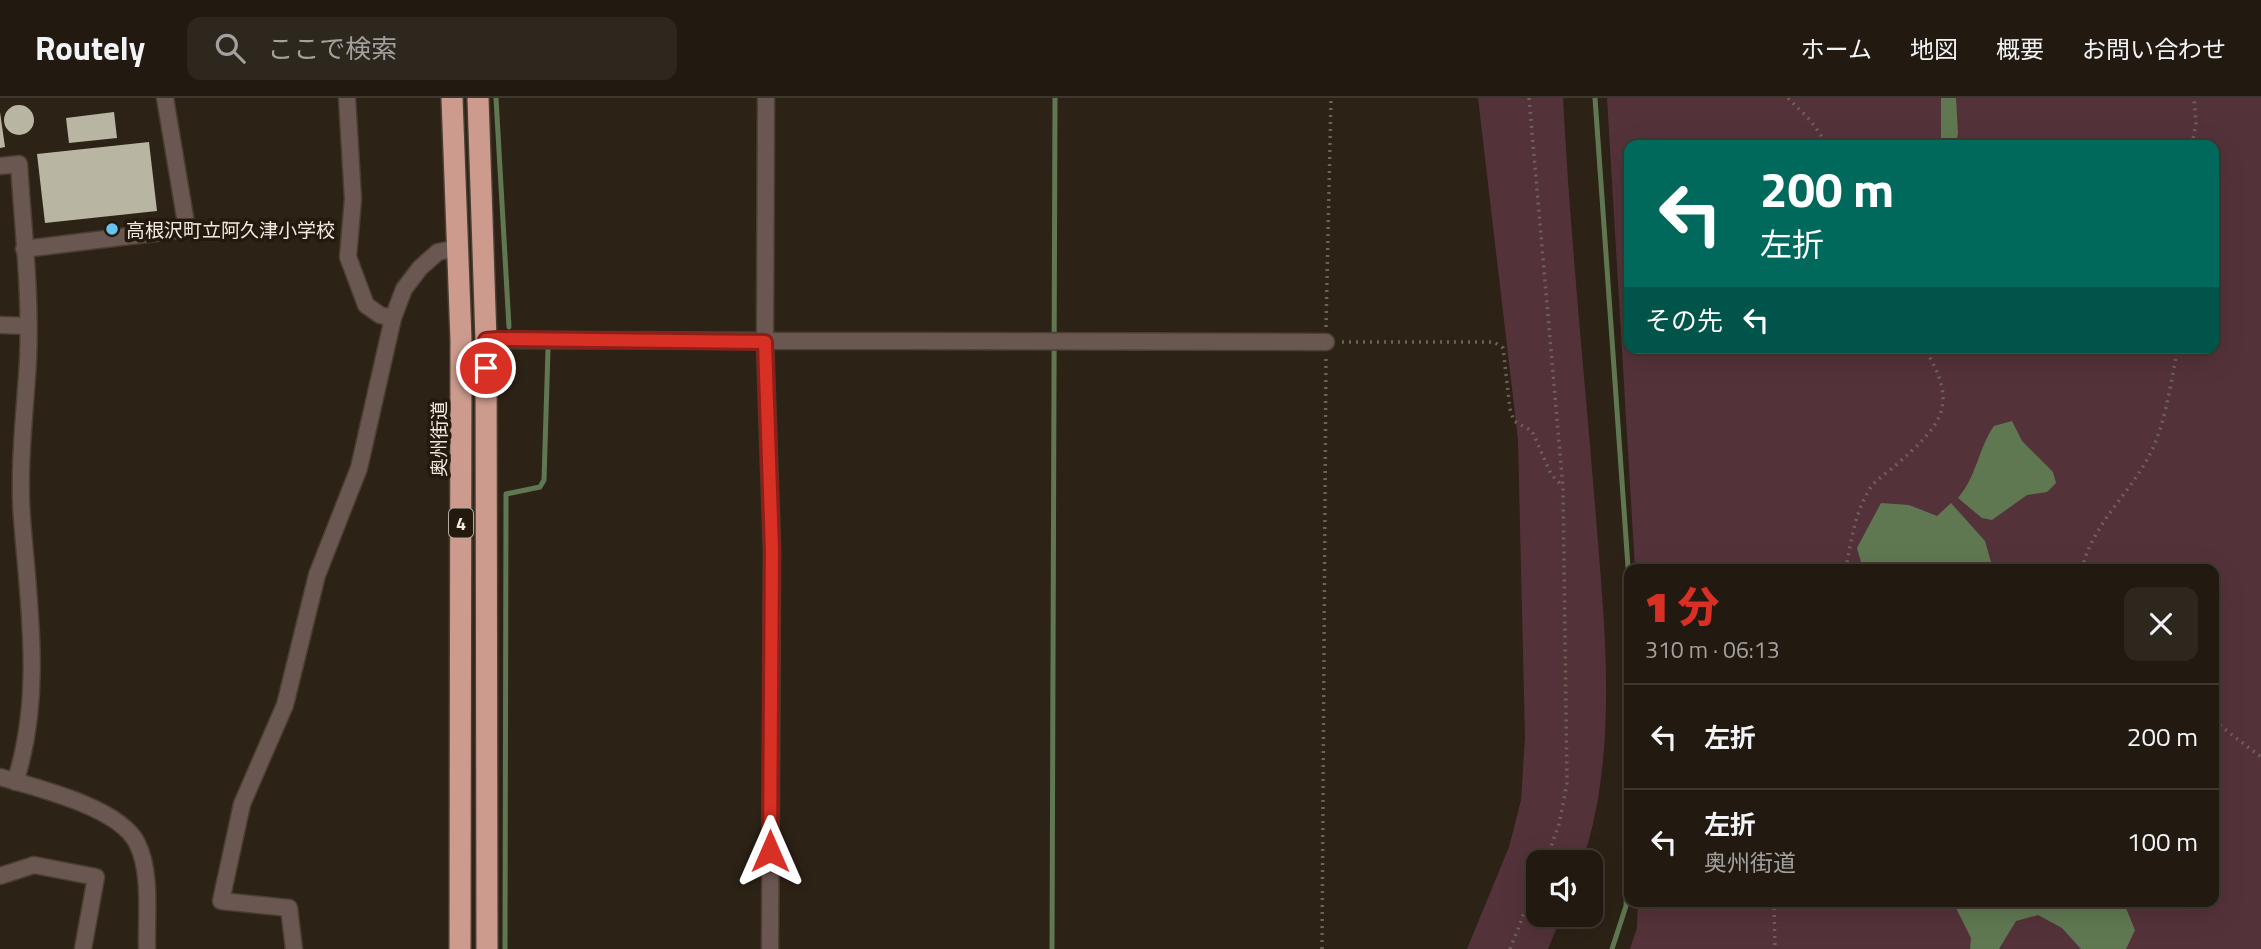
<!DOCTYPE html>
<html lang="ja">
<head>
<meta charset="utf-8">
<style>
  :root { --surface:#221a10; --page:#2e271e; --text:#f1f3f6; --muted:#a2a19f; --line:#3f3830; --accent:#d93025 }
  body { margin:0; font-family:"Titillium Web","Noto Sans JP",sans-serif; background:var(--page); color:var(--text); height:100vh; display:flex; flex-direction:column; font-size:26px; white-space:nowrap }
  * { box-sizing:border-box; margin:0 }
  p { font-size:23px; color:var(--muted) }
  .icon { flex:none; width:38px; height:38px; fill:none; stroke:currentColor; stroke-width:2; stroke-linecap:round; stroke-linejoin:round }
  .map { position:relative; flex:1; overflow:hidden }
  .sheet { position:absolute; left:1624px; top:466px; width:595px; height:343px; display:flex; flex-direction:column; background:var(--surface); border-radius:14px; box-shadow:0 7px 28px #0002,0 0 0 2px var(--line) }
  .sheet>* { flex:none }
  .top-card { position:absolute; left:1624px; top:42px; width:595px; height:214px; border-radius:14px; box-shadow:0 7px 28px #0002,0 0 0 2px var(--line); background:#00695c; color:#fff; overflow:hidden }
  .tools { position:absolute; left:1526px; top:752px; display:grid; gap:14px }
  .tools a { display:grid; place-items:center; width:77px; height:77px; border-radius:14px; background:var(--surface); box-shadow:0 7px 28px #0002,0 0 0 2px var(--line); font-size:35px }
  .pin { position:absolute; display:grid; place-items:center; width:60px; height:60px; color:#fff; margin:-30px; border:4px solid #fff; border-radius:50%; box-shadow:0 2px 7px #0007 }
  .me { position:absolute; width:77px; margin:-38px; rotate:0deg; stroke-linejoin:round; filter:drop-shadow(0 0 5px #0008) }
  .turn { display:flex; align-items:center; gap:24px; height:147px; padding:0 21px; font-size:32px }
  .turn .icon { width:91px; height:91px; stroke-width:2.5 }
  .turn b { display:block; font-size:49px; line-height:60px }
  .then { display:flex; align-items:center; height:66px; padding:0 21px; background:#0003; gap:14px; font-size:26px }
  .round { display:grid; place-items:center; flex:none; width:74px; height:74px; border-radius:14px; background:var(--page) }
  .headline { display:flex; align-items:center; justify-content:space-between; height:119px; padding:0 21px }
  h1 { font-size:42px; font-weight:800; line-height:52px; color:var(--accent) }
  ul { padding:0; list-style:none }
  li { display:flex; align-items:center; gap:21px; height:105px; padding:0 21px; border-top:2px solid var(--line) }
  li div { flex:1 }
  li b { display:block; font-size:26px }
  li em { font-style:normal }
  header { display:flex; align-items:center; gap:42px; box-sizing:border-box; height:98px; padding:0 35px; background:var(--surface); border-bottom:2px solid var(--line) }
  header strong { font-size:33px }
  nav { display:flex; gap:38px; margin-inline-start:auto; font-size:24px }
  .search { width:490px; height:63px; background:var(--page); display:flex; align-items:center; gap:18px; box-sizing:border-box; padding:0 24px; border-radius:14px; color:var(--muted); font-size:26px }
  .map>svg:first-child { display:block }
  .green { fill:#54323a; fill-rule:evenodd }
  .water { fill:#607852 }
  .lines { fill:none; stroke-linecap:round; stroke-linejoin:round }
  .stream { stroke:#607852; stroke-width:5 }
  .building { fill:#b8b6a3 }
  .minor-casing { stroke:#483e32; stroke-width:19 }
  .highway-casing { stroke:#483e32; stroke-width:24 }
  .path { stroke:#6c6257; stroke-width:3.5; stroke-dasharray:2 5; stroke-linecap:butt }
  .minor { stroke:#6b5751; stroke-width:16 }
  .highway { stroke:#cc9b8d; stroke-width:21 }
  .route-casing { stroke:#8d1f18; stroke-width:18 }
  .route { stroke:#d93025; stroke-width:12 }
  .poi-dot { fill:#69c3f1; stroke:#23190d; stroke-width:2.5 }
  .labels { text-anchor:middle; dominant-baseline:central; stroke-width:7; stroke-linejoin:round; paint-order:stroke }
  .shield { fill:#23190d; stroke:#b3aba1; stroke-width:2 }
  .shield-label { font-size:18px; font-weight:bold; fill:#f1e9e1 }
  .poi-label { font-size:19px; fill:#f1e9e1; stroke:#23190d; text-anchor:start }
  .street-label { font-size:19px; fill:#f1e9e1; stroke:#23190d }
</style>
</head>
<body>
<header>
<strong>Routely</strong>
<div class="search"><svg class="icon" aria-label="search" viewBox="0 0 24 24"><circle cx="10" cy="10" r="6"/><path d="M15 15l6 6"/></svg>ここで検索</div>
<nav><a>ホーム</a><a>地図</a><a>概要</a><a>お問い合わせ</a></nav>
</header>
<div class="map">
<svg width="2261" height="851" viewBox="0 0 2261 851">
  <rect width="100%" height="100%" fill="#2d2216"/>
  <path class="green" d="M1478,0H1563C1570,136 1584,272 1595,407C1604,525 1620,651 1582,765H1538V817H1562L1548,851H1467L1509,749L1521,702L1525,640L1518,342Z
    M1607,0H2261V851H1630L1637,830L1638,803H2214V471H1635ZM1629,47H2214V250H1629Z"/>
  <path class="water" d="M1941,0H1956L1958,36L1955,47H1941Z
    M2012,323L2022,343L2053,374L2056,385L2047,394L2027,397L1992,422L1982,420L1958,400C1977,378 1978,351 1994,328Z
    M1881,405L1909,407L1937,418L1951,405L1985,443L1993,471H1863L1857,450Z
    M2123,803L2135,832L2126,851H2081L2062,830L2038,817L2016,823L1999,851H1970L1971,840L1953,804Z"/>
  <g class="lines">
    <path class="stream" d="M496,0L509,229
      M1595,0L1629,483
      M505,851L506,396L540,389L544,382L548,251
      M1052,851L1055,0
      M1612,851L1626,808L1629,732"/>
  </g>
  <path class="building" d="M4 22a15 15 0 1 1 30 0a15 15 0 1 1-30 0Z
    M0,14L5,49L0,50Z
    M114,14L117,40L69,45L66,20Z
    M149,44L157,113L45,125L37,56Z"/>
  <g class="lines">
    <defs>
      <path id="minor" d="M347,0L353,101L348,159L366,207L380,217L393,220
        M766,0L765,244L772,452L770,851
        M0,68L19,66C23,130 31,197 28,262C25,315 18,368 22,421C29,507 43,600 15,684
        M24,151L187,131L165,0
        M0,227L28,228
        M486,242L1326,244
        M0,679C37,690 119,709 137,745C152,775 146,819 147,851
        M0,778L34,767L96,779L83,851
        M294,851L289,810L221,803L242,706L285,607L317,477L359,370L393,220L404,191L420,170L438,154L458,150"/>
      <path id="highway" d="M452,0L461,242L460,851
        M478,0L486,242L487,851"/>
    </defs>
    <use href="#minor" class="minor-casing"/>
    <use href="#highway" class="highway-casing"/>
    <path class="path" d="M1529,0L1563,390L1567,685L1559,726L1545,765
      M1788,0L1810,22L1828,47
      M2192,47L2196,25L2194,0
      M1326,229L1331,0
      M1342,244H1494L1503,250L1510,311L1514,323L1532,333L1551,376L1562,388
      M1846,471C1851,443 1855,413 1871,389C1877,381 1888,374 1895,368C1940,328 1961,308 1924,250
      M2082,471C2091,429 2128,397 2148,360C2166,327 2170,286 2178,250
      M2214,623L2261,659
      M1774,803L1775,851
      M1322,851L1326,258
      M1510,851L1538,780"/>
    <use href="#minor" class="minor"/>
    <use href="#highway" class="highway"/>
  </g>
  <g class="lines">
    <defs>
      <path id="route" d="M486,270V242L497,241L765,244L772,452L770,753"/>
    </defs>
    <use href="#route" class="route-casing"/>
    <use href="#route" class="route"/>
  </g>
  <circle class="poi-dot" cx="112" cy="131" r="7"/>
  <g class="labels">
    <rect class="shield" x="449" y="410.5" width="24" height="29" rx="5"/>
    <g class="shield-label">
      <text x="461" y="425">4</text>
    </g>
    <g class="poi-label">
      <text x="126" y="131">高根沢町立阿久津小学校</text>
    </g>
    <g class="street-label">
      <text transform="translate(438 341) rotate(-90)">奥州街道</text>
    </g>
  </g>
</svg>
<div class="tools">
<a><svg class="icon" aria-label="sound" viewBox="0 0 24 24"><path d="M4 9h4l5-4v14l-5-4H4zM17 9q2 3 0 6"/></svg></a>
</div>
<div class="pin" style="left:486px;top:270px;background:#d93025"><svg class="icon" aria-label="arrive" viewBox="0 0 24 24"><path d="M6 21V4h12l-3 4 3 4H6"/></svg></div>
<svg class="me" style="left:770px;top:753px" viewBox="-20 -20 40 40"><path d="M0-17L14 15 0 8-14 15z" fill="#d93025" stroke="#fff" stroke-width="4"/></svg>
<div class="top-card">
<div class="turn"><svg class="icon" aria-label="left" viewBox="0 0 24 24"><path d="M17 20v-9H6M10 6l-5 5 5 5"/></svg><div><b>200 m</b>左折</div></div>
<div class="then">その先<svg class="icon" aria-label="left" viewBox="0 0 24 24"><path d="M17 20v-9H6M10 6l-5 5 5 5"/></svg></div>
</div>
<section class="sheet">
<div class="headline"><div><h1>1 分</h1><p>310 m · 06:13</p></div><a class="round"><svg class="icon" aria-label="close" viewBox="0 0 24 24"><path d="M6 6l12 12M18 6L6 18"/></svg></a></div>
<ul>
<li><svg class="icon" aria-label="left" viewBox="0 0 24 24"><path d="M17 20v-9H6M10 6l-5 5 5 5"/></svg><div><b>左折</b></div><em>200 m</em></li>
<li><svg class="icon" aria-label="left" viewBox="0 0 24 24"><path d="M17 20v-9H6M10 6l-5 5 5 5"/></svg><div><b>左折</b><p>奥州街道</p></div><em>100 m</em></li>
</ul>
</section>
</div>
</body>
</html>
